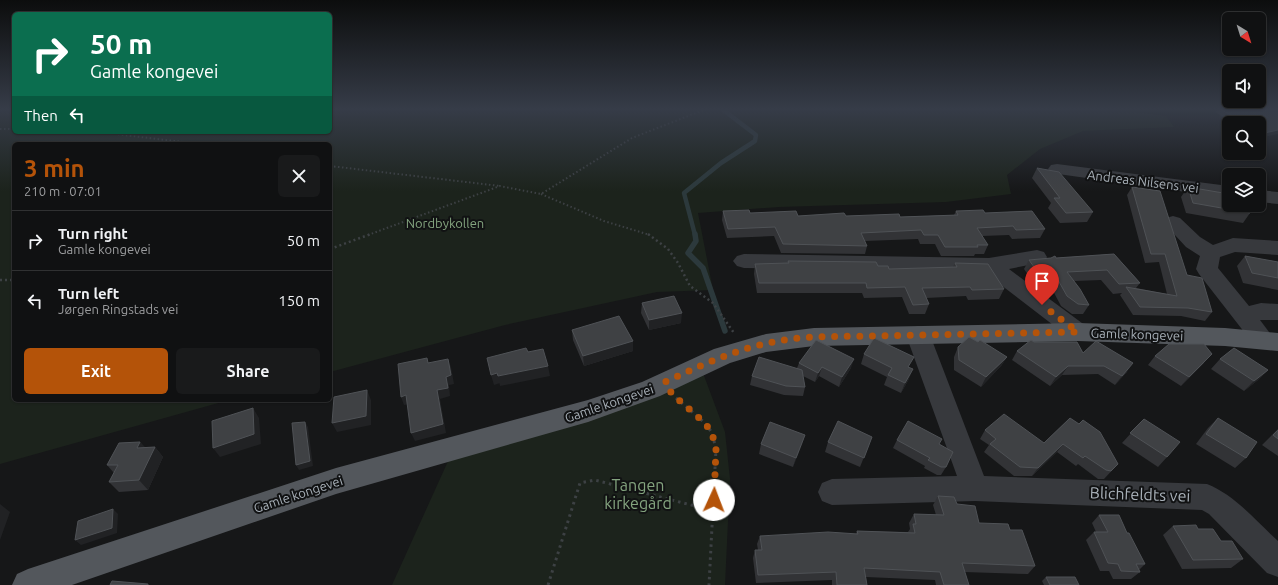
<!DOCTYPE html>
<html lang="en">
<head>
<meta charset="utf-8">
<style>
  :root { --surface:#101112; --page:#191a1b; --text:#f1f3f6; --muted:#9c9d9f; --line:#303132; --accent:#b45309 }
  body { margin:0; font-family:Ubuntu,sans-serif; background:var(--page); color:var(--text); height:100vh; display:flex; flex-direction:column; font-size:15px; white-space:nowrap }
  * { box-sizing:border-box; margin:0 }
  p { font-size:13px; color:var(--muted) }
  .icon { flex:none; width:22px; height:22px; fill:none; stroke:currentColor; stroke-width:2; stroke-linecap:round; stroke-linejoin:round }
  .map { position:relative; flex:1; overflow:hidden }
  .details { position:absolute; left:12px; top:142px; width:320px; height:260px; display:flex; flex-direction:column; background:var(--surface); border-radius:6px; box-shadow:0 1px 3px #0004,0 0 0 1px var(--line) }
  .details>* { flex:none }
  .banner { position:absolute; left:12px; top:12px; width:320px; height:122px; border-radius:6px; box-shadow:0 1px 3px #0004,0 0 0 1px var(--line); background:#0b6e4f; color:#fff; overflow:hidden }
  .needle { width:26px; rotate:142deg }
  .fabs { position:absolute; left:1222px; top:12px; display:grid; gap:8px }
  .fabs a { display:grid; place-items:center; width:44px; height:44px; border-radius:6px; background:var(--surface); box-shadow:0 1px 3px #0004,0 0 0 1px var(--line); font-size:20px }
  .pin { position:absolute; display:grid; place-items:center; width:34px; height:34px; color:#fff; margin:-41px -17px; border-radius:50% 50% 50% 0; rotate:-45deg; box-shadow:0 0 4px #0007 }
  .pin .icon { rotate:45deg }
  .me { position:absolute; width:44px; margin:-22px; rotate:2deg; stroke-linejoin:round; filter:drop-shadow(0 0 3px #0008) }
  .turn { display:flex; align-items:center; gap:14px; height:84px; padding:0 12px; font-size:18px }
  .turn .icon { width:52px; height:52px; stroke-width:2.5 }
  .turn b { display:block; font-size:28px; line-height:34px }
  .then { display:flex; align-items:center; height:38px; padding:0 12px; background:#0003; gap:8px; font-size:15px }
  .round { display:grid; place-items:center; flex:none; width:42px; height:42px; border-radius:6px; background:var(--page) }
  .overview { display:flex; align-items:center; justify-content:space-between; height:68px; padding:0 12px }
  h1 { font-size:24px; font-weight:600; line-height:30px; color:var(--accent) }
  .primary-button { display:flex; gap:8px; margin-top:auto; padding:8px 12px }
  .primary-button a { flex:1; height:46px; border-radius:6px; background:var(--accent); color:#fff; font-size:16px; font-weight:600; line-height:46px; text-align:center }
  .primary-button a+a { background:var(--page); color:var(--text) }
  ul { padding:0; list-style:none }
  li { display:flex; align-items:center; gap:12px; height:60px; padding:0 12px; border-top:1px solid var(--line) }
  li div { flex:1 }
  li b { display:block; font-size:15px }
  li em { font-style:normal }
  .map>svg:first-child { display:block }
  .green { fill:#1c231c }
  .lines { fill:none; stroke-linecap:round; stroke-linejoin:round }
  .stream-far1 { stroke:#2c393c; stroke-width:4.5 }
  .stream { stroke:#2c393c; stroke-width:5.5 }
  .path-far2 { stroke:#3d4144; stroke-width:2; stroke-dasharray:1.5 2.5; stroke-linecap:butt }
  .path-far1 { stroke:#3d4144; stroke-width:2.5; stroke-dasharray:2 3; stroke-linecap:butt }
  .path { stroke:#3d4144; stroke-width:3; stroke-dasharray:2.5 4; stroke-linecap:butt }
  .minor { fill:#37393d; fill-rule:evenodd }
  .major { fill:#53575c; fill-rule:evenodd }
  .wall { fill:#323336 }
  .shaded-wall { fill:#212224 }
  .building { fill:#3f4144; stroke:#4f5256 }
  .route { stroke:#b45309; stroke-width:7; stroke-dasharray:0 12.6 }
  .labels { text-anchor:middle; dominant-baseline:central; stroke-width:4; stroke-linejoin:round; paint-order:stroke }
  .street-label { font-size:13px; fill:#a8b0b8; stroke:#111213 }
  .park-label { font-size:13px; fill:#84a47f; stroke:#111213 }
  .near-park-label { font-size:16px; fill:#84a47f; stroke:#111213 }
  .near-street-label { font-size:16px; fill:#a8b0b8; stroke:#111213 }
</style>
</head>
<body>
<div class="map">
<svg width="1278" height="585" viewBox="0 0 1278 585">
  <rect width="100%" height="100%" fill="#161718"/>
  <path class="green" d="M0,109H14V132H330V109H1126L1129,111L1166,116L1174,127L1083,131L1040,149L1007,175L1011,194L946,202L779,207L698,213L713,290L657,292L505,325L330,372V144H14V400H229L0,464Z
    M703,373L725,432L730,479L725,585H392L449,459Z"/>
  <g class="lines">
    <path class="stream-far1" d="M695,235L684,193L721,163L755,141L756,135L722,109"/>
    <path class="stream" d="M695,234L696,241L688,253L703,268L725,331"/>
    <path class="path-far2" d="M0,129H14
      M98,132L200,144
      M330,166L500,186
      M541,194L604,221L650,235
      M368,235L500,186L541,194L632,138L706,109"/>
    <path class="path-far1" d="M648,234L668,249L678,263L690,286L713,303L734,333
      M330,249L371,234
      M0,280H14"/>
    <path class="path" d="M676,398L705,423L712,433L716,449L709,585
      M548,585L580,483L595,480L714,511"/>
    <path class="minor" d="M1057,164L1229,186V198L1051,173L1048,169L1051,165Z
      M1259,190L1278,192V204L1259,202Z
      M1173,216L1180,218L1200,237L1213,245L1233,238L1278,241V255L1235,252L1220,257L1218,268L1249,306L1261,303L1278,304V320H1260L1275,340L1271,346L1263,349L1255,346L1199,274L1196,269L1200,256L1186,247L1163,222L1166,218Z
      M1037,250L1044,252L1047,257L1044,262L1009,269L1086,326L1090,332L1086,338L1078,341L1070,338L984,272L744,268L737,266L733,261L737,256L744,254L989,258Z
      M918,326L926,329L930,335L984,476L1207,484C1235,495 1256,521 1278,541V577L1267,573L1209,514L1202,510L975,501L832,505L822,501L818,492L822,483L832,479L957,476L906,335L910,329Z"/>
    <path class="major" d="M1078,323L1225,328L1278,333V351L1225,346L1078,341L814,346L766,352L730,363L660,396L588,422L336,494L72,585H12L17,574L28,569L336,468L588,400L642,382L714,349L766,334L814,328Z"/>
  </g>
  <path class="wall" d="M1218,109H1278L1259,138V123H1234L1215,112Z
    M1037,168L1093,212L1087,222L1060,223L1048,208L1051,203L1032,178Z
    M1132,187L1187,275L1212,312L1205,321L1181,316L1133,315L1120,295L1122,293L1113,294L1101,280L1074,281L1089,305L1083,314H1072L1061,306L1052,289L1040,290L1037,288L1024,269L1029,260L1114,254L1140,283L1136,288L1167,294L1159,262L1145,263L1127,195Z
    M1188,187L1250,213L1243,223L1186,213L1181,197Z
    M723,211L798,216L900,217L954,215L956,211L985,213L1045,229L1040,238L1012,239L1009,235L982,236L988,245L984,254H975L974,256H941L935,244H920L918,239L865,241L867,246L865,254L781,253L774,236L727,238L722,220Z
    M1245,256L1278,262V290L1243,283L1237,266Z
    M788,261L878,266L889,269L953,267L955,263L1004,289L999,299L968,300L966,296L926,298L929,304L925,314H909L902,297L864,298L862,293H757L754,274L755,264L788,263Z
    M642,303L681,323L649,330L641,313Z
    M572,330L633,341V351L584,366L573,340Z
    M978,342L1007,357L1001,366L981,387L954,370V357L958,347Z
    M1034,342L1083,353L1127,372L1115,385L1098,374L1062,375L1050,386L1012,360L1017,351Z
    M864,354L909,367V379L901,393L884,385L887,377L861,364Z
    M1155,356L1204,363L1181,386L1148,365Z
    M1220,359L1268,370L1258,380L1244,391L1211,369Z
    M799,363L851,368L839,387L819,376L815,382L803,376L805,387L803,396L784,395L750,385L752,376L797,368Z
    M1070,418L1118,464L1104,479H1098L1078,464L1076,466L1057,452L1032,476H1014L984,452L989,445L980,439L985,430L1044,443Z
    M1218,418L1246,458L1235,468L1196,444L1208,428Z
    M1144,419L1167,457L1158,467L1122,443Z
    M1278,429V456L1262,445Z
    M805,435L793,467L759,454L761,444Z
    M872,437L860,467L825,452L828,442Z
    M897,440L939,444L946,467L941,475H937L924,468L925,466L893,448Z
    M140,442L145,448L155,447L163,457L148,490L119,492L109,482L114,473L107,465Z
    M938,496L957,504L979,523L1010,530L1035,566L1028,574L964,572L969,585H936L935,580L866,577L867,585H832V580L756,583L753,558L755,550H758L757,544L760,536L856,534L857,531L908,532L910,529L909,523L914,514L936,515L933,505Z
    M1099,515L1145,564L1139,570L1140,572L1131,579H1113L1109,571H1100L1086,540L1094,532H1096L1092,523Z
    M1173,526L1221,541L1243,559L1231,568L1182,569L1163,535Z
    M1046,577L1079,585H1044L1042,581Z"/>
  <path class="shaded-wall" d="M1278,130V134L1259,138V136L1260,134Z
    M682,313L681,323L649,330V320Z
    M633,341V351L584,366L583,356Z
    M1212,354L1204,363L1181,386L1189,377Z
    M1007,357L1001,366L981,387L986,377Z
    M448,359L451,367L454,384L449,385L450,396L440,399L446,433L415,441L411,433L437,390Z
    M854,359L851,368L839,387L842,377Z
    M1133,363L1127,372L1115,385L1122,376Z
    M548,366L550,376L500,386L498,376Z
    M1068,366L1062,375L1050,386L1056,377Z
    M822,367L819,376L815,382L818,373Z
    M913,369L909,379L901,393L905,383Z
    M1268,370L1258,380L1244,391L1254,381Z
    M497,373L500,383L494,385L491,375Z
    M367,390L371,400V425L337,432L332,423Z
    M406,395L410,404L404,405L401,397Z
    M253,408L259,418L261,444L220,457L213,448Z
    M305,422L308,427L313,466L299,470L296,465Z
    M805,435L802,445L793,467L796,458Z
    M140,442L149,451L137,448Z
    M1063,444L1057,452L1032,476L1038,468Z
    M155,447L163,457L148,490L139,480Z
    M0,504L10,512L0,540Z
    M113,509L118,514L117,533L81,545L75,540Z"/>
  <path class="building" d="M1220,109H1278V130L1260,134L1259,131V123H1246Z
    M1037,168L1059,172L1093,212L1066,213L1054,198H1060Z
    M1132,187L1160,191L1187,275L1202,278L1212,312L1188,308L1140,307L1126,287L1177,296L1165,254H1151Z
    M1188,187L1229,194V205H1247L1250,213L1193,203Z
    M749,210L750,213L796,211L798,216L844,213L846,216L899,214L900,217L958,215L956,211L983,210L985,213L1032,211L1045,229L1016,230L1013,226L977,228L988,245H977L978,247H945L938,235H924L921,230L861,233L867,246L783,244L775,227L728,229L723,211Z
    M1114,254L1140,283L1119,284L1107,270L1067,272L1080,289L1089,305L1078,304L1067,296L1058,280L1045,281L1042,278L1029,260L1051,258L1055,256L1056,258Z
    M1245,256L1278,262V278L1252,273Z
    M788,261L876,262L878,266H888L889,269L957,267L955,263L988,264L1004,289L972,290L970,287L922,288L929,304L913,305L905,287L867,288L866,283H759L755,264L789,263Z
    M674,296L682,313L649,320L642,303Z
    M619,316L633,341L583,356L572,330Z
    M969,337L978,342L980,340L1007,357L986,377L959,360L958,347Z
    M874,338L914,357L908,367L913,369L905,383L888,375L892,368L864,354Z
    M816,340L854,359L842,377L822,367L818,373L799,363Z
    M1031,340L1034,342H1077L1083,353L1096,341L1133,363L1122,376L1104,366H1068L1056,377L1017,351Z
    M1169,344H1204L1212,354L1189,377L1155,356Z
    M526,348L528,352L543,349L548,366L498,376L497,373L491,375L487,358Z
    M1234,348L1268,370L1254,381L1220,359Z
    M759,357L802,370L805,387L786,386L752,376Z
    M427,358L428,363L448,359L451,375L446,377L448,388L437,390L443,424L411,433L406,395L401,397L398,364Z
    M367,390L366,416L332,423L334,397Z
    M253,408L254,434L213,448L212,421Z
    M1004,414L1044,443L1070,418L1079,424L1083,420L1100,432L1118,464L1111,471L1106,470L1085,456L1083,458L1063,444L1038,468L1020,467L990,444L996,439L985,430Z
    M1218,418L1257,442L1246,458L1206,434Z
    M1144,419L1180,442L1167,457L1130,433Z
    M838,421L872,437L864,458L828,442Z
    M908,421L942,439L939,444L953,452L946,467H941L928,460L930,458L897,440Z
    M305,422L310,461L296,465L292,423Z
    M770,422L805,435L796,458L761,444Z
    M1278,430V439L1273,435Z
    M140,442L137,448L155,447L139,480L109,482L118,465H107L119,443Z
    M938,496L954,497L957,504L975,506L979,523L1008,524L1010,530H1022L1035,566L962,563L969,585H944L940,572L864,568L867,585H837L836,572L758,575L755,550H762L760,536L828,532L858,534L857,531L915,533L913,524H916L914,514L944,515Z
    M113,509L112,528L75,540L78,521Z
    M1099,515H1119L1127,533H1129L1145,564H1136L1140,572L1121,571L1118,564L1108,563L1094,532H1108Z
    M1196,525L1198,529H1213L1221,541H1232L1243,559L1193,560L1173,526Z
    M1046,577H1075L1079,585H1050Z
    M112,581L148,584V585H110Z"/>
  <linearGradient id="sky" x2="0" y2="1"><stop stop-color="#0c0d0d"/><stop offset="0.57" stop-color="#363c48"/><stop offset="1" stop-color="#363c48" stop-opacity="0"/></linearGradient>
  <rect width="1278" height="191" fill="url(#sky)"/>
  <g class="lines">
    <path class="route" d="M714,500L716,449L712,433L705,423L672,394L665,382C714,359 759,339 814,337L1078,332L1042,305"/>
  </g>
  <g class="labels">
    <g class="street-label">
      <text transform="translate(1143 181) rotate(7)">Andreas Nilsens vei</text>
      <text transform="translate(1137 334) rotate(2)">Gamle kongevei</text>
      <text transform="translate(609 403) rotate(-19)">Gamle kongevei</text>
      <text transform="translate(298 494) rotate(-18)">Gamle kongevei</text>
    </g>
    <g class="park-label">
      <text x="445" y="223">Nordbykollen</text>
    </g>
    <g class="near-park-label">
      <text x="638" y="485">Tangen<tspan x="638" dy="18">kirkegård</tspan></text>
    </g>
    <g class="near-street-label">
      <text transform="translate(1140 494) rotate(2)">Blichfeldts vei</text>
    </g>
  </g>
</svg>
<div class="fabs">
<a><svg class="needle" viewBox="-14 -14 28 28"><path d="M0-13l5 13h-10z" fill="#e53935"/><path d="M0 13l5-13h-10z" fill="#9c9d9f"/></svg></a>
<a><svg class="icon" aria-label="sound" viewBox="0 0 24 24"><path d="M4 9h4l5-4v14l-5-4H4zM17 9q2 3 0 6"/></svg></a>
<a><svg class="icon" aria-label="search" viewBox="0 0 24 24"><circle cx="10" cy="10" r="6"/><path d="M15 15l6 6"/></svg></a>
<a><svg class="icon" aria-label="layers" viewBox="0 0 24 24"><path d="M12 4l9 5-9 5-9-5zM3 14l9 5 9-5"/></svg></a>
</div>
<div class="pin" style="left:1042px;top:305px;background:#d93025"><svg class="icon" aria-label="arrive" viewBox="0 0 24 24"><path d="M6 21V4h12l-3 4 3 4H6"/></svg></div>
<svg class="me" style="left:714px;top:500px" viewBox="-20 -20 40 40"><circle r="19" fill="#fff"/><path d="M0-13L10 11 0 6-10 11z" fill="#b45309"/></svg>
<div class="banner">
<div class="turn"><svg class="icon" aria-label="right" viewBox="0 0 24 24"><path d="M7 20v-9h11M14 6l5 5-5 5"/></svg><div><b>50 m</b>Gamle kongevei</div></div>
<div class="then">Then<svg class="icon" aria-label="left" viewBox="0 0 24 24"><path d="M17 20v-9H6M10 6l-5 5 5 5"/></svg></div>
</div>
<section class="details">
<div class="overview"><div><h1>3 min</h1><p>210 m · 07:01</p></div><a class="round"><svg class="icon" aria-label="close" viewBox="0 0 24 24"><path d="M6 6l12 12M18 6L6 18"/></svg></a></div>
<ul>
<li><svg class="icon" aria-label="right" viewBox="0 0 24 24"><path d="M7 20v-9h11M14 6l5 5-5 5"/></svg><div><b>Turn right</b><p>Gamle kongevei</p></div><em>50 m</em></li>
<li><svg class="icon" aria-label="left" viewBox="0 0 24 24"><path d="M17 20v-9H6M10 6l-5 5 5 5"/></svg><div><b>Turn left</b><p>Jørgen Ringstads vei</p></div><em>150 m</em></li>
</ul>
<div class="primary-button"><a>Exit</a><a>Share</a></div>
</section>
</div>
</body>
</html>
